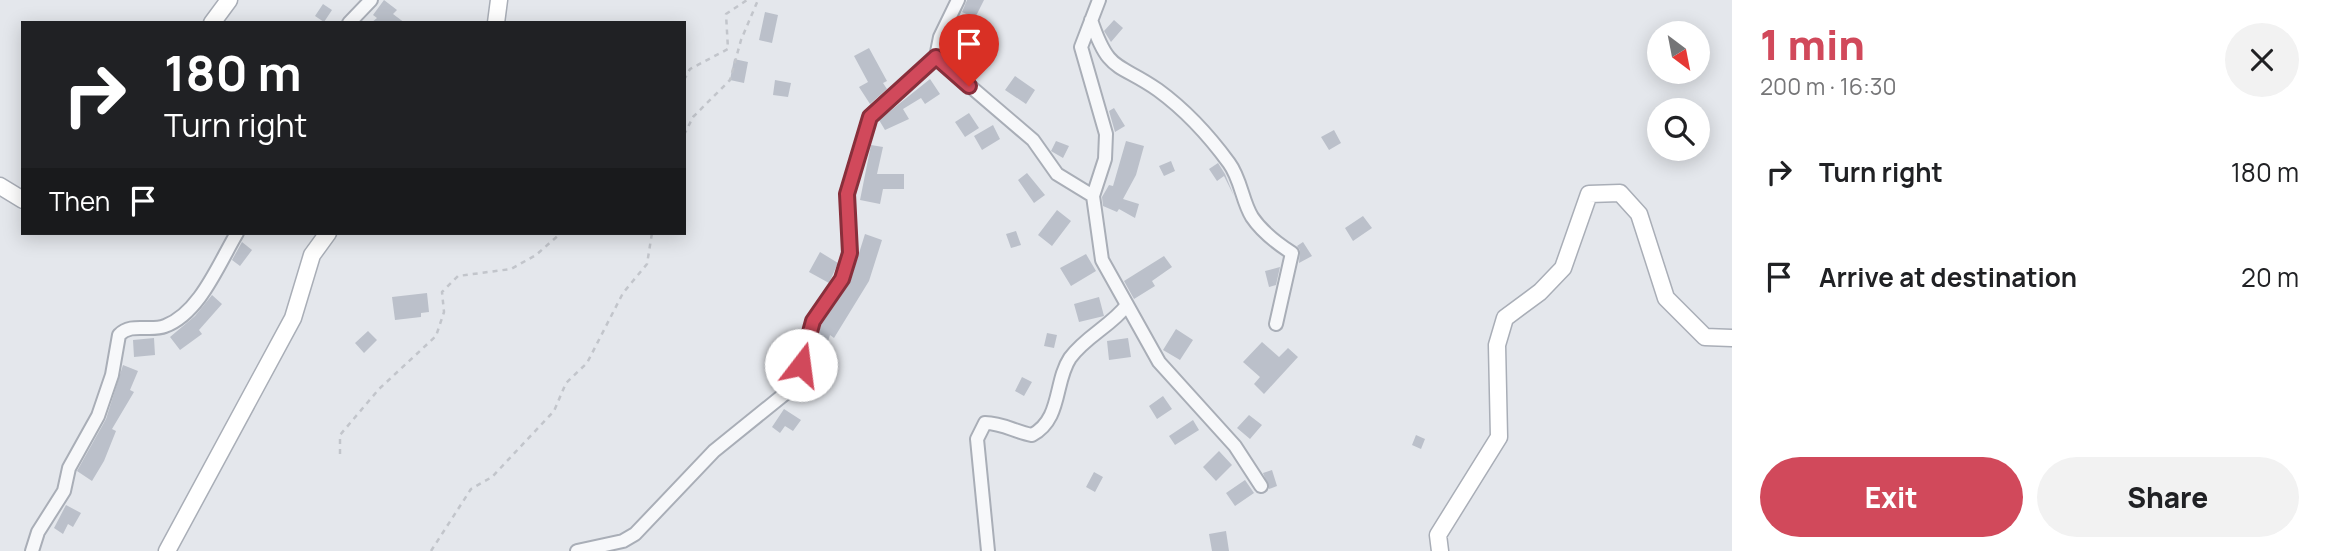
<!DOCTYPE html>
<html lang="en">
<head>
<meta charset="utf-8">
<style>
  :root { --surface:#fff; --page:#f2f2f2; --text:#202124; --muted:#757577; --accent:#d1495b }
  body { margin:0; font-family:Manrope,sans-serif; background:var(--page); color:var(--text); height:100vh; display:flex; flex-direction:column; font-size:26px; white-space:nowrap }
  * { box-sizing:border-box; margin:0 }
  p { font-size:23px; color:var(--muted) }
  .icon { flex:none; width:38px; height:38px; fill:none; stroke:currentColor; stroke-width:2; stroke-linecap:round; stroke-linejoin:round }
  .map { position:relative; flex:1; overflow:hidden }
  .side { display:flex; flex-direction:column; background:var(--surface); width:595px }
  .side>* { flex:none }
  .guide { position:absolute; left:21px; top:21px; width:665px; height:214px; border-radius:0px; box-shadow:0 4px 18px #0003; background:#202124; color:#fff; overflow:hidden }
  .needle { width:46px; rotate:148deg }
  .fabs { position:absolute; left:1647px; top:21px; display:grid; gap:14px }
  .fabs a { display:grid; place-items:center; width:63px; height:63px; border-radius:50%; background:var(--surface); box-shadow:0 4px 18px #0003; font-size:35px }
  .pin { position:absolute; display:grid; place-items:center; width:60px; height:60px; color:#fff; margin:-72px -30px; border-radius:50% 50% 50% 0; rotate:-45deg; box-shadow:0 0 7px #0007 }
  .pin .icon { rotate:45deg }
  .me { position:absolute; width:77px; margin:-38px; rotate:15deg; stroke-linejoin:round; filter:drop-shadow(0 0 5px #0008) }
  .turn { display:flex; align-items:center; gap:24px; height:147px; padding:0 28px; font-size:32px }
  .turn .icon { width:91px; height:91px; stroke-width:2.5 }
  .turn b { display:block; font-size:49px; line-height:60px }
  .then { display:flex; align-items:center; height:66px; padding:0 28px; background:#0003; gap:14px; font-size:26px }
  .round { display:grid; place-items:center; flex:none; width:74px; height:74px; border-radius:37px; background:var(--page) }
  .summary { display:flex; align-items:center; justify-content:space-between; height:119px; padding:0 28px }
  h1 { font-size:42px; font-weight:800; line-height:52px; color:var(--accent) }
  .action { display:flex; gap:14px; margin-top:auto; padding:14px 28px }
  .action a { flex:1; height:80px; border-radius:42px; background:var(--accent); color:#fff; font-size:28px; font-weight:800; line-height:80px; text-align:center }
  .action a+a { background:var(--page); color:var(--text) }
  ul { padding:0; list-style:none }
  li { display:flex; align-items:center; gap:21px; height:105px; padding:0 28px }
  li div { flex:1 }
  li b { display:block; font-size:26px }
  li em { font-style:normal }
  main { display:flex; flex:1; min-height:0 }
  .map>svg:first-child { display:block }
  .building { fill:#bbc0ca }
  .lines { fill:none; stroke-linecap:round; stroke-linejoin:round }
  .street-casing { stroke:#a9aeb7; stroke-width:16 }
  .secondary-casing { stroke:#a9aeb7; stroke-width:19 }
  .path { stroke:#c2c5cb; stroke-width:2.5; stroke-dasharray:5 5; stroke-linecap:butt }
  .street { stroke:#f7f8fa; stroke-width:12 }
  .secondary { stroke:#fff; stroke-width:16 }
  .route-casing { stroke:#882f3b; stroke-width:18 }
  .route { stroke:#d1495b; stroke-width:12 }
</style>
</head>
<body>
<main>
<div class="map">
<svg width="1732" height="551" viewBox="0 0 1732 551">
  <rect width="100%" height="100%" fill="#e4e7ec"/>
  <path class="building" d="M384,0L397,10L393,14L405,23H371L377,18L373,15Z
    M967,0H984L975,18L962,12Z
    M323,4L332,10L324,22L315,16Z
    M765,12L778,15L772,43L759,40Z
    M1114,20L1123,28L1111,42L1104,31Z
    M869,48L887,81L883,83L887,89L870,104L859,87L868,82L854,56Z
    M734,59L748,62L744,83L730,80Z
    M1015,76L1035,90L1026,104L1005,90Z
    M930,79L940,94L925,104L921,98L903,109L909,119L885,130L879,120Z
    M775,80L791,83L788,97L773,95Z
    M1114,108L1125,126L1115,132L1109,111Z
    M969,113L979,128L965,137L955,122Z
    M993,125L1000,139L982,150L974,136Z
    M1334,130L1341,143L1329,150L1321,137Z
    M1056,141L1069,146L1063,158L1051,151Z
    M1126,141L1144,146L1136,175L1123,199L1139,204L1135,218L1119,209L1117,212L1103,206L1102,197L1109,185L1113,186Z
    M871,145L883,147L877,174H904V189H883L880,204L860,200Z
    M1171,161L1175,171L1164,176L1159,166Z
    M1218,163L1225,174L1234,196L1224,176L1217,181L1209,169Z
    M1027,173L1045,195L1034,203L1018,180Z
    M1057,210L1071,221L1052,246L1038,235Z
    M1363,216L1372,228L1353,241L1345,228Z
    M1016,231L1021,245L1011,248L1006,234Z
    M865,234L882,240L869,281L834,338L830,335L823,357L813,354L821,325L850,282Z
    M242,242L252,250L240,266L232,260Z
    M1303,242L1312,256L1299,263L1300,250L1297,246Z
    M820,252L838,263L829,283L809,272Z
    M1086,254L1096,271L1071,286L1060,268Z
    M1164,256L1172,267L1152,281L1155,286L1134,299L1124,281Z
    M1280,267L1276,285L1269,287L1265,271Z
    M427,293L429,312L421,313V317L395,320L392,297Z
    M212,295L222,304L199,330L202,334L180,350L170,337L195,316Z
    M1099,297L1104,316L1079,322L1074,304Z
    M1176,329L1193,340L1180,360L1163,350Z
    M368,331L377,340L364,353L355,343Z
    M1047,333L1057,335L1054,348L1044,346Z
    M154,338L155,355L134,357L133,340Z
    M1128,338L1131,357L1109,360L1107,341Z
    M1262,342L1279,357L1288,348L1298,357L1264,394L1254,384L1260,377L1243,362Z
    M123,365L138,371L130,390L134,392L112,429L116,431L104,461L92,481L77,471L106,419Z
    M1022,377L1032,382L1024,396L1015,391Z
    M1163,396L1172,409L1157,419L1149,406Z
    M784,409L801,420L793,431L785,426L780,433L772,427Z
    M1249,415L1262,425L1250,439L1237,428Z
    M1193,420L1199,430L1175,445L1169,436Z
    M1416,435L1425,439L1421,449L1412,445Z
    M1219,451L1232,465L1216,481L1203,467Z
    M1272,470L1277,486L1269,489L1263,473Z
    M1094,472L1103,477L1095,492L1086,487Z
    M1245,480L1254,493L1235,506L1226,493Z
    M66,505L81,513L73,527L68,524L63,534L54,528Z
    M1226,531L1229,551H1212L1209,534Z"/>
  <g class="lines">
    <defs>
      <path id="street" d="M1099,0L1081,47L1106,134L1105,159L1093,196L1102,260L1159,362L1235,446L1261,486
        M1091,20C1109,74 1118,62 1158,90C1184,109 1210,137 1229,163C1241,179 1242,201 1252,217C1262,232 1278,244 1292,253L1276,324
        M349,23L371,0
        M936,57L1033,140L1057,174L1093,196
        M32,551L38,532L64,491L69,468L98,416L112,375L119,335C131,322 150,332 165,326C200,313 219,263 237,233
        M577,551L623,541L635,534L714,451L787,392L801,365L813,321L842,279L850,253L847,194L870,116L936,57L940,37L958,0
        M988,551L977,439L985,423C1003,423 1015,432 1032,435C1062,419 1054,382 1070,358C1086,336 1111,326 1127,305"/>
      <path id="secondary" d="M212,23L229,0
        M496,23L499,0
        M0,186L23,200
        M167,551L293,318L312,255L328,233
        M1440,551L1438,535L1499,437L1497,345L1505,318L1540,292L1563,268L1589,194L1620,193L1639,214L1666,298L1705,337L1732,338"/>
    </defs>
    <use href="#street" class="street-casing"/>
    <use href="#secondary" class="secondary-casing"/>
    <path class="path" d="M684,80L690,69L728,49L726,14L747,0
      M684,135L693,117L730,80L741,40L758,0
      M340,454V435L379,389L436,336L444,312L442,292L458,276L511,269L536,255L561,233
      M431,551L471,489L492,477L554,411L566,383L587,363L623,293L647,264L652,233"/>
    <use href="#street" class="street"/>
    <use href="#secondary" class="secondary"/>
  </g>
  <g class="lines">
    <defs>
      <path id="route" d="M801,365L813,321L842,279L850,253L847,194L870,117L936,57L969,86"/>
    </defs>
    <use href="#route" class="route-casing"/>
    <use href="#route" class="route"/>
  </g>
</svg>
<div class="fabs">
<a><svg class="needle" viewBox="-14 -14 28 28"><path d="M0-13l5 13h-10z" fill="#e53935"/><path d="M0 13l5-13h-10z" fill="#757577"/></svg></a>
<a><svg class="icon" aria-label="search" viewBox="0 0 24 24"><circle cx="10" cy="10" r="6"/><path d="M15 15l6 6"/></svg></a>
</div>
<div class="pin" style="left:969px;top:86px;background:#d93025"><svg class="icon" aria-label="arrive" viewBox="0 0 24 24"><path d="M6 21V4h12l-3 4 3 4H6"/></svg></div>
<svg class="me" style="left:801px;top:365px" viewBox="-20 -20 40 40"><circle r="19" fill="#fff"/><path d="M0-13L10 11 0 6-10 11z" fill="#d1495b"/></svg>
<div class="guide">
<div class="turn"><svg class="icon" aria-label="right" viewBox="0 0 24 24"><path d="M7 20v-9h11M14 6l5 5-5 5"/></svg><div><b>180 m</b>Turn right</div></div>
<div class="then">Then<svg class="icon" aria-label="arrive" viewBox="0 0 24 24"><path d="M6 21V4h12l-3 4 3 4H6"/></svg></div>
</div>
</div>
<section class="side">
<div class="summary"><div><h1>1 min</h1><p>200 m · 16:30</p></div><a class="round"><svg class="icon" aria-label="close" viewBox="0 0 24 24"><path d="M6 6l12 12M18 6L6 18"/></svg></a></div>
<ul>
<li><svg class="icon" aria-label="right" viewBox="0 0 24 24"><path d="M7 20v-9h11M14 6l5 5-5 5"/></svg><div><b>Turn right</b></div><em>180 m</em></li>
<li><svg class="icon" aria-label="arrive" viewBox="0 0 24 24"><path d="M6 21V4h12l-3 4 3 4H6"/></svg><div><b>Arrive at destination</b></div><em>20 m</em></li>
</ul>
<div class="action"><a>Exit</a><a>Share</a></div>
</section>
</main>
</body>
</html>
